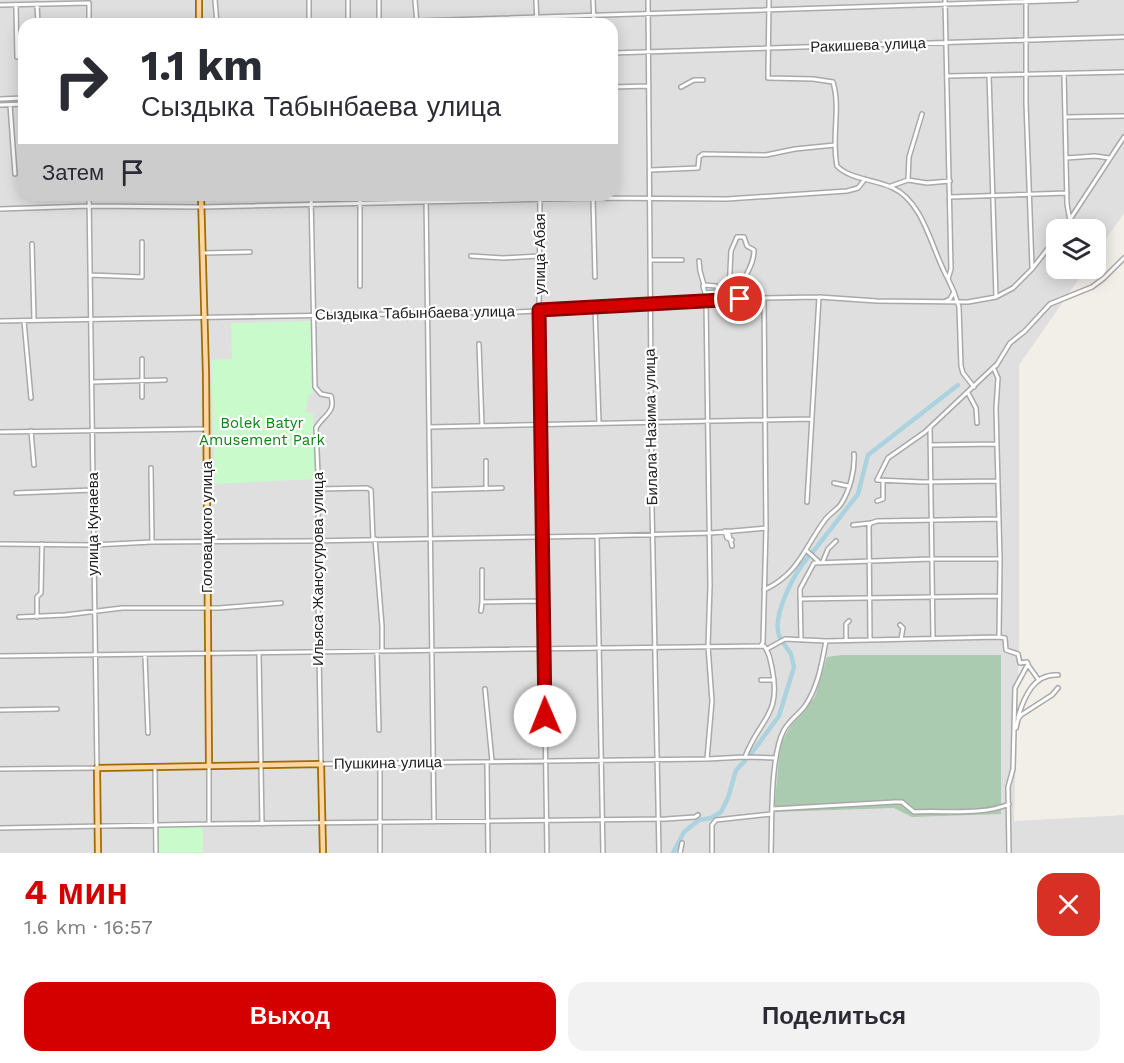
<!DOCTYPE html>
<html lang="ru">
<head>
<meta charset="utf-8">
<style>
  :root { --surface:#fff; --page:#f2f2f3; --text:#2b2b33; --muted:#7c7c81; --accent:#d40000 }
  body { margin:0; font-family:"Work Sans",sans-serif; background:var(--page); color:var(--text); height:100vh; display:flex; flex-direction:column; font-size:22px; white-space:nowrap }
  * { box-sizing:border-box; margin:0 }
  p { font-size:20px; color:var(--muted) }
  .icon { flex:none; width:33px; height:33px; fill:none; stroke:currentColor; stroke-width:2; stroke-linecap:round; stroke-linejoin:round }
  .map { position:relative; height:853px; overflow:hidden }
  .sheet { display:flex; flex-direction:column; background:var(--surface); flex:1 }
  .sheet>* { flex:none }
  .guide { position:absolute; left:18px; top:18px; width:600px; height:183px; border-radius:18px; box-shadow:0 3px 15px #0003; background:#fff; color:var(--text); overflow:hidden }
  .controls { position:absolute; left:1046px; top:219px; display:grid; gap:12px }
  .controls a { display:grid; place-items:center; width:60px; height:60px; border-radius:12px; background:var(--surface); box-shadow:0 3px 15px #0003; font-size:30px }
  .pin { position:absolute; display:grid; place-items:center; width:51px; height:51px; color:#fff; margin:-26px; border:3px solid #fff; border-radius:50%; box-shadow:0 2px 6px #0007 }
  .me { position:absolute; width:66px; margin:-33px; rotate:359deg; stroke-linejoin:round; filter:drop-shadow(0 0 4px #0008) }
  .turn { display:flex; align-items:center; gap:21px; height:126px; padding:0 24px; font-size:27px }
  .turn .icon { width:78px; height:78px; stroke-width:2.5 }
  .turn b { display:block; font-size:42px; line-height:51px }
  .then { display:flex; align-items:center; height:57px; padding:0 24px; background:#0003; gap:12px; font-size:22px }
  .round { display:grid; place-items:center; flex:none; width:63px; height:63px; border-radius:18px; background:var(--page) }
  .headline { display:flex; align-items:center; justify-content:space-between; height:102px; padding:0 24px }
  h1 { font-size:36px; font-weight:700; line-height:45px; color:var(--accent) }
  .button { display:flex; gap:12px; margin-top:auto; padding:12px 24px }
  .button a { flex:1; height:69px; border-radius:18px; background:var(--accent); color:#fff; font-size:24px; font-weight:700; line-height:69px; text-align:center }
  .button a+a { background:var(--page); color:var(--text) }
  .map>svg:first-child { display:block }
  .residential { fill:#e0dfdf; fill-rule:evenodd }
  .cemetery { fill:#aacbaf }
  .park { fill:#c8facc }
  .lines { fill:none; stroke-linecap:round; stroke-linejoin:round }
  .river { stroke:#aad3df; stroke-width:4.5 }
  .minor-casing { stroke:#a9a9a9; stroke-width:6 }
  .major-casing { stroke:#a06b00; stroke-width:8 }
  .minor { stroke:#fff; stroke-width:3 }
  .major { stroke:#fcd6a4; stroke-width:4.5 }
  .route-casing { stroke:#8a0000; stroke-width:15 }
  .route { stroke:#d40000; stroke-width:10 }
  .labels { text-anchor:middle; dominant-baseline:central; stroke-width:4.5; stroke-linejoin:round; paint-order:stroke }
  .street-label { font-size:15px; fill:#222; stroke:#fff }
  .park-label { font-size:15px; fill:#0c8416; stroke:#fff }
</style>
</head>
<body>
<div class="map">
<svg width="1124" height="853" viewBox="0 0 1124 853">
  <rect width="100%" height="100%" fill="#f2efe9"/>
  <path class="residential" d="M0,0H1124V213L1095,255V230H1056V268L1086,269L1019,365V640L1014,821L1124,815V853H0ZM24,24H612V195H24Z"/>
  <path class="cemetery" d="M841,655H1001V814L912,817L894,808L774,812L780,745L790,727L815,697L827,657Z"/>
  <path class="park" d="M311,321L313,393L308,396L306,412L312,413L313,415L315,479L215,484L211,360L232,359L231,323Z
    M203,826V853H159V828Z"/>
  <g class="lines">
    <path class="river" d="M812,553L858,494L868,455L958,385
      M780,638C770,617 795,572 809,556
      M751,754L779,716L794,667L791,654L784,644
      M673,853L684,832L699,820L711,818L721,812L728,798L736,770L745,761"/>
    <defs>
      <path id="minor" d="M215,0L217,24
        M309,0V24
        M348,0V24
        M379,0V24
        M415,0L417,24
        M536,0L537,24
        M593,0L594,24
        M648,0L652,507L659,853
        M769,0L768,78L813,79L833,82C841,109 831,138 837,166C851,180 875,179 893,188C924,202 932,251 948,279
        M945,0L951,269L948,279L954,292L950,299L946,301
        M1026,1V103L1032,267
        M37,4L38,24
        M0,5L89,3V24
        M16,6L17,57
        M416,21L1076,0
        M612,53L1124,37
        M1064,74L1067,204L1070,221
        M989,75L996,297
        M947,76L1124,72
        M612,87L649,86
        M681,87L694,80H703
        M0,99L24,98
        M0,105L24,104
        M10,105L15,174
        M1066,117L1124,116
        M1066,158L1095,156L1109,158
        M651,170L698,168L699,157L703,154L766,155L795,149L835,145
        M908,180L909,157L922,114
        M891,186L908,180L927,183L950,181
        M311,195L315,387L321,394L331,396C336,413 323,415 316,428L319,497L317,541L321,764L707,759L745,757L776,758
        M426,195L434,822
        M540,195L539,310L547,853
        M950,197L1067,193
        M593,198L595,277
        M490,201V195
        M0,209L89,206L202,207L593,198L727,199L847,191L858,188L865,179
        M1063,230L1124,137
        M32,244L34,320
        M203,253L250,252
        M471,256L503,258L540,256
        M650,260H682
        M699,261L700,271L704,285L716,286L719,290
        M90,275L142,277V242
        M707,285L703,286L705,293L729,291L731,251L737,237H744L747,246L754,250C754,270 739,278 740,299
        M360,286V195
        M954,292L959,307L961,366L963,373L974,387
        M706,301L710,586L708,646L712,701L707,759
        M595,307L599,422
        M0,321L517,312L764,298L819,297L877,301L968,302L996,297L1013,288L1032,269L1056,238
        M24,321L31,398
        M479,344L482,426
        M142,359V397
        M996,365L925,432L888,458L877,480L923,482L998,481
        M996,366L1010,343L1025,331L1050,304L1092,287L1104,278L1124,258
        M994,369L998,378L996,408L1000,559L999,637
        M92,382L165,380
        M968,393L976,408L977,423
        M429,427L811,419
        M930,428L933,638
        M31,431L34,465
        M0,432L206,429
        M930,445L997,444
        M151,468L152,542
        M834,483L848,486
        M319,489L367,488L371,490L373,539
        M486,489V461
        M430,490L502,488
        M16,493L93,490
        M877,501L883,499V481
        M807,502L819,297
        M853,525L871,523
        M869,526L871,523L877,521L999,519
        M869,527L870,639
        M725,531L727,538L732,540
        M728,531L732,546
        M597,536L603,853
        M375,539L382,626V651
        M0,544L93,545L152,542L307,541L597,536L711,533L766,528
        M807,551L818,561
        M823,561L828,549L836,541
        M482,570V602L543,601
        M764,590C799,574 804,548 825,520C829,514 837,510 841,504C850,490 855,470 854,454
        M800,599L999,596
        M481,611L482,602
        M19,617L65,615L122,608H219L281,603
        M37,617V597L41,593L42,544
        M900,625L903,628L901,639
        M999,637L1005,638L1006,650L1018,654L1020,663L1027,662L1028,664L1015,688L1013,769L1008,787L1009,853
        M801,640L800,589L814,563L931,559H1000
        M846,640V624L849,621
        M761,646L763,642L766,528L764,298
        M767,649L785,639L826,641L999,637
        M377,652L379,730
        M259,655L262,824
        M0,656L764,646C770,653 770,660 772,668C782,716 759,719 745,757
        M145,656L148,733
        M1028,665L1038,679
        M761,680H774
        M485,689L492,761
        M0,710L57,709
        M1018,717C1024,697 1034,673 1058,675
        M1016,728L1018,719L1021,715L1052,695L1058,688
        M487,762L488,853
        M380,764V853
        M209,766V824
        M155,767L156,853
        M0,769L97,768L89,195
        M772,809L895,802H902L914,812C943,810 982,816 1009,804
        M0,828L209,824L666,819L695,817L698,815
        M680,853L682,843
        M712,853V825L716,820L772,814
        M771,853C772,823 770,755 784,730C789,721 799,714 805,706C818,687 822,663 826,641"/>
      <path id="major" d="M199,0V24
        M201,195L206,374L209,765
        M98,853L97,768L321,764L323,853"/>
    </defs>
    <use href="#minor" class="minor-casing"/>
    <use href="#major" class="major-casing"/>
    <use href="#minor" class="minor"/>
    <use href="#major" class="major"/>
  </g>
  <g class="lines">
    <defs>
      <path id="route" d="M545,716L539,310L740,299"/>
    </defs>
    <use href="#route" class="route-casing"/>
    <use href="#route" class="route"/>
  </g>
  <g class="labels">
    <g class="street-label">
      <text transform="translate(868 45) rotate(-2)">Ракишева улица</text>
      <text transform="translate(540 254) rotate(-90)">улица Абая</text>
      <text transform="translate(415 313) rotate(-1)">Сыздыка Табынбаева улица</text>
      <text transform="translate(651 427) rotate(-91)">Билала Назима улица</text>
      <text transform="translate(93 524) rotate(-90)">улица Кунаева</text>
      <text transform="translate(207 527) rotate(-90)">Головацкого улица</text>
      <text transform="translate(318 569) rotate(-90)">Ильяса Жансугурова улица</text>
      <text transform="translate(388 763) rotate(-1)">Пушкина улица</text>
    </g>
    <g class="park-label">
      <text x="262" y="423">Bolek Batyr<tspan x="262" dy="17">Amusement Park</tspan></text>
    </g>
  </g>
</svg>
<div class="controls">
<a><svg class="icon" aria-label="layers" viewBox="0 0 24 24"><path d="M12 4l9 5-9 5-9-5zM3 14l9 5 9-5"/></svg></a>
</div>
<div class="pin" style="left:740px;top:299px;background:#d93025"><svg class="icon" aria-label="arrive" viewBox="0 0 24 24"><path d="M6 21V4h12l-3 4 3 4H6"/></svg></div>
<svg class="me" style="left:545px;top:716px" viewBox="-20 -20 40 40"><circle r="19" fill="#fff"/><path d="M0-13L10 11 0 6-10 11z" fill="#d40000"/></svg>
<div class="guide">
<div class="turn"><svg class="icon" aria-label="right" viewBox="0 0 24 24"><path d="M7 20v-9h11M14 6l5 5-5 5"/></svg><div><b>1.1 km</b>Сыздыка Табынбаева улица</div></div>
<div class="then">Затем<svg class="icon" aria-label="arrive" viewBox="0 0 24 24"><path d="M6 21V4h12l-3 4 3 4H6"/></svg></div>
</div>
</div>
<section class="sheet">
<div class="headline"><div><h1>4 мин</h1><p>1.6 km · 16:57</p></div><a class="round" style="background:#d93025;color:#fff"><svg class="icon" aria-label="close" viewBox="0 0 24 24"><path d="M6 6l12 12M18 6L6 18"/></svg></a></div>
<div class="button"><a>Выход</a><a>Поделиться</a></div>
</section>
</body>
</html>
